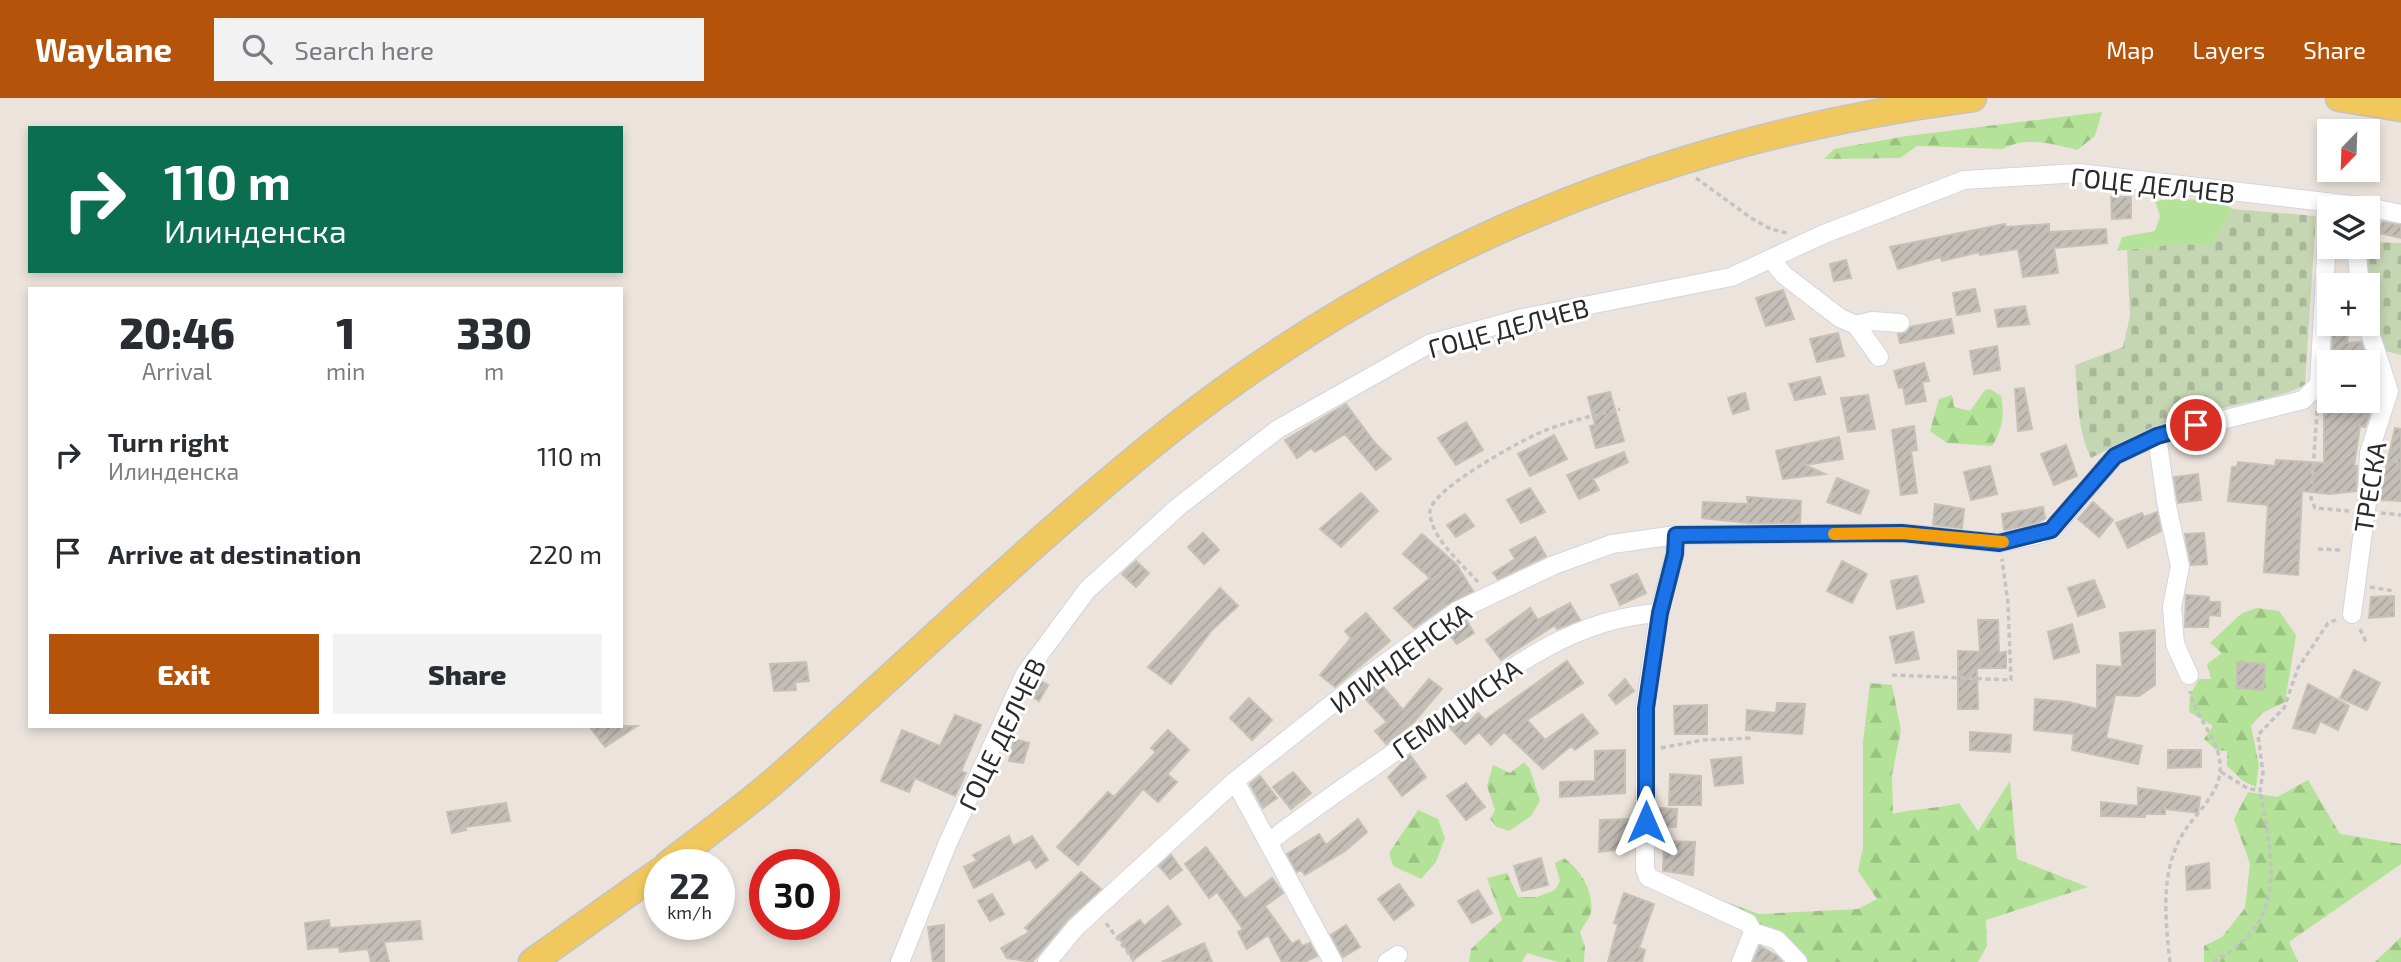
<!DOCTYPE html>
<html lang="en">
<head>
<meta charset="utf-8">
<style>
  :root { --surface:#fff; --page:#f2f2f3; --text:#2b2b33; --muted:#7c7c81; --accent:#b45309 }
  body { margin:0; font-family:"Exo 2",sans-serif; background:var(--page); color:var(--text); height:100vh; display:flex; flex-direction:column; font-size:26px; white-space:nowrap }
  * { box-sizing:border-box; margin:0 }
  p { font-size:23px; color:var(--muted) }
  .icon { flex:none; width:38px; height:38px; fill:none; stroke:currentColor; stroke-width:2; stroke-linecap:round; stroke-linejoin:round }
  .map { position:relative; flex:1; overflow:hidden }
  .sheet { position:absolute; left:28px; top:189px; width:595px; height:441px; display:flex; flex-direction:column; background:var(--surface); border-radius:0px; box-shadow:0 4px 10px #0003 }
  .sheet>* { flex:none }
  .top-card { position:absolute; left:28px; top:28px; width:595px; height:147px; border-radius:0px; box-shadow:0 4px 10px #0003; background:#0b6e4f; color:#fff; overflow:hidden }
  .needle { width:46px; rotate:203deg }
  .controls { position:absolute; left:2317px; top:21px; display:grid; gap:14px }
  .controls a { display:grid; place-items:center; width:63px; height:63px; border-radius:0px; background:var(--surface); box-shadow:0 4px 10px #0003; font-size:35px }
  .speed { position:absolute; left:644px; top:751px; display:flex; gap:14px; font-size:35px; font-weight:700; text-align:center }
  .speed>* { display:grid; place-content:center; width:91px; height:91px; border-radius:50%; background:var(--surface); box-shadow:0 4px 10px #0003; line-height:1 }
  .speed small { font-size:18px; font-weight:400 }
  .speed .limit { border:10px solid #d22; background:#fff; color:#111 }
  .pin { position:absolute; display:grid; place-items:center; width:60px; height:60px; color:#fff; margin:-30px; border:4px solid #fff; border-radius:50%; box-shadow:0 2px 7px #0007 }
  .me { position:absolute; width:77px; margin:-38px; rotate:0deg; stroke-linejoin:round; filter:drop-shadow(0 0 5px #0008) }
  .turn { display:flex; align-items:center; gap:24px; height:147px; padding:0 21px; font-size:32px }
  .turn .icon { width:91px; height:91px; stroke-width:2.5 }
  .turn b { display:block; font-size:49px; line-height:60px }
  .eta { display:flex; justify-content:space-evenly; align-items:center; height:119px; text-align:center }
  .eta b { font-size:42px; font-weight:800; line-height:49px }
  .button { display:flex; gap:14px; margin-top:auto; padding:14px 21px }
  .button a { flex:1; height:80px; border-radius:0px; background:var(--accent); color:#fff; font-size:28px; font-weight:800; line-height:80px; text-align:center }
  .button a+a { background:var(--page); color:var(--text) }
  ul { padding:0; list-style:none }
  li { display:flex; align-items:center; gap:21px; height:98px; padding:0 21px }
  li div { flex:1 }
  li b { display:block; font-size:26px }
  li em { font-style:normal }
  header { display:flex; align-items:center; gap:42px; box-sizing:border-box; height:98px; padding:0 35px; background:var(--accent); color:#fff }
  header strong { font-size:33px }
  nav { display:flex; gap:38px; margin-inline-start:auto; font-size:24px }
  .search { width:490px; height:63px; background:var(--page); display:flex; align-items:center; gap:18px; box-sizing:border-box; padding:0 24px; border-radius:0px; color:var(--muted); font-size:26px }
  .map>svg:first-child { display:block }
  .grass { fill:#b4e298 }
  .forest { fill:url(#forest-firs) }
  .cemetery { fill:url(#cemetery-stones) }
  .building { fill:url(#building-hatch); stroke:#c7c0b5; stroke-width:2 }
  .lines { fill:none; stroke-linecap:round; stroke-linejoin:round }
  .minor-casing { stroke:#d1d5e3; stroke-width:20 }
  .primary-casing { stroke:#c3c3c3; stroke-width:29 }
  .path { stroke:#c3c3c3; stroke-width:3.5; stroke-dasharray:5 3.5; stroke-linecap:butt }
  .minor { stroke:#fff; stroke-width:18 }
  .primary { stroke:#f0c85d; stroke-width:26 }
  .route-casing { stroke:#114b97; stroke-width:18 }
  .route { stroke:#1a73e8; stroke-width:12 }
  .slow { stroke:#f59e0b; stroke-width:12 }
  .labels { text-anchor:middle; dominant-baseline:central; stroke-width:6; stroke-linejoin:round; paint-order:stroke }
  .street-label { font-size:26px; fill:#2a2a2a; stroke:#fff }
</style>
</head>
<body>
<header>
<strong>Waylane</strong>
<div class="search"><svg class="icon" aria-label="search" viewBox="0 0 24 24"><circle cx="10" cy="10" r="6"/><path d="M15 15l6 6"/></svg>Search here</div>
<nav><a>Map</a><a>Layers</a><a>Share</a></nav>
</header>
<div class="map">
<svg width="2401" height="864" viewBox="0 0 2401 864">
  <defs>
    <pattern id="forest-firs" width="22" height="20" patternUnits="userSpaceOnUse" patternTransform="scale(1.75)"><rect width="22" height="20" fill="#b4e298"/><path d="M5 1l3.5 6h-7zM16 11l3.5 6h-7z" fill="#9bc283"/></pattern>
    <pattern id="cemetery-stones" width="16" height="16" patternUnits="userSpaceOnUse" patternTransform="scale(1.75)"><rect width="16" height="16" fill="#c5d6b3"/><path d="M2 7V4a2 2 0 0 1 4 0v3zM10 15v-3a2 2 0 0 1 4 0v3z" fill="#a9b89a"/></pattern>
    <pattern id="building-hatch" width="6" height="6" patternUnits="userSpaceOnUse" patternTransform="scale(1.75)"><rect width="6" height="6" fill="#c4beb8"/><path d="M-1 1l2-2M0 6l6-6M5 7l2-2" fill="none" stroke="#a9a39e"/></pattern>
  </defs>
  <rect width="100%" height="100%" fill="#ece4dc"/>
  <path class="grass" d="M2173,101L2216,102L2233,111L2211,147L2183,146L2117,153L2122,139L2155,133L2160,118L2155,103Z"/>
  <path class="forest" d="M2102,14L2095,38L2077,52C2054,46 2025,38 2003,51L1917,48L1900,60L1824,61L1834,51L1907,38Z
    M1990,291L2001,298C2005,316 2002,333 1992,348L1947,345L1930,333L1939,301L1952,297L1954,309L1970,313L1985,292Z
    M2257,510L2279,513L2296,537L2285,604L2262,615L2251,628L2259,667L2256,689L2243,683L2227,668V653L2216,652L2204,641L2213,628L2189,614L2190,597L2199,581H2211L2207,566L2222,555L2210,545L2242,515Z
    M1870,585L1892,587L1901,632L1892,677L1893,716C1916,710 1937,711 1959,705L1978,733L2010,683L2017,761L2088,789L1986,822L1987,848L1978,864H1808L1796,851L1708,797L1759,816L1858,811L1877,801L1858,773L1863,750V644Z
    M1524,664L1530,671L1540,703L1531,718L1509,733L1497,729L1490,721L1495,712L1487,688L1493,667L1510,675Z
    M2308,682L2340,736L2401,746V766L2289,844L2298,864H2204V848L2222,839L2245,810L2250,766L2234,721L2248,694L2277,699Z
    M1418,712L1438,721L1445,740L1436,764L1421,781L1393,768L1389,755Z
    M1564,760C1580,771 1594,793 1591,814C1590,820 1583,828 1580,834L1585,849L1584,864H1558L1527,855L1522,864H1469L1471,851L1502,822L1487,780L1507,775L1518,799H1537L1555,792L1560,783L1555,765Z
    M2401,839V864H2375Z"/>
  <path class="cemetery" d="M2233,111L2316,118L2305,286C2288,301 2199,312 2170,323C2142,332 2118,347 2091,360C2077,332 2078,298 2075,267L2123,249L2130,218L2127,152L2178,146L2211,147Z
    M2374,144L2401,145V257L2385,253C2372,224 2355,173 2374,144Z"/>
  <path class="building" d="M2111,99H2131V120L2112,121Z
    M2382,124L2401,127V140L2379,135Z
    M2005,126L2006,129L2049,126V134L2106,131L2107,145L2054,150L2058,175L2023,179L2018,151L1980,157L1979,154L1942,163L1941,159L1898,171L1890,149Z
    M1846,162L1851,180L1834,183L1830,166Z
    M1975,191L1980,213L1957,217L1953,195Z
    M1783,192L1794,221L1766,228L1756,200Z
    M2025,208L2029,226L1998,229L1995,212Z
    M1951,221L1954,235L1900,245L1898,236L1906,235L1910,229Z
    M2333,234L2348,235L2347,245L2361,244L2368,264H2332Z
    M1838,235L1844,258L1817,264L1810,241Z
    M1997,248L2000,272L1974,276L1970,253Z
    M1924,265L1929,283L1922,284L1926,303L1906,306L1903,289L1899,290L1894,273Z
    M1820,279L1825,296L1795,302L1789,286Z
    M2024,290L2032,331L2018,333L2015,291Z
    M1610,294L1624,343L1596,350L1590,328L1595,327L1588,299Z
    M1745,295L1749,311L1733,316L1728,300Z
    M1868,297L1875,331L1848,334L1841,300Z
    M2324,303H2374L2365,329L2360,328L2354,368H2357L2356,393L2330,396L2302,393L2298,477L2264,474L2268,407L2228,403L2232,369H2237L2238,364L2275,368L2276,362L2324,365Z
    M1346,306L1375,345L1391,361L1376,372L1345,336L1315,354L1311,350L1297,360L1285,342Z
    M1466,324L1483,352L1456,367L1438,340Z
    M1914,328L1917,352L1911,353L1917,395L1901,397L1892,332Z
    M2395,330L2401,331V403L2379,402Z
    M1554,337L1567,361L1530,378L1518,356Z
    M1839,339L1843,361L1805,367L1825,376L1783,381L1776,353Z
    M2066,347L2077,378L2054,387L2041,356Z
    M1624,354L1628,364L1593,381L1599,392L1579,401L1567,377Z
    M1990,368L1997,396L1971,402L1964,374Z
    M2198,376L2201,402L2178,405L2174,379Z
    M1837,380L1869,393L1860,416L1827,404Z
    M1530,390L1545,414L1521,425L1507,402Z
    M1361,395L1378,413L1341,449L1320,431Z
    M1747,399L1801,403L1800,425H1749L1702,420L1703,404L1748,406Z
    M2093,404L2113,422L2099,439L2078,421Z
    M1935,406L1964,411L1962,430L1933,427Z
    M2043,409L2045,420L2037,425L2004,432L2002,416Z
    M2157,414L2161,433L2128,450L2116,425L2142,415L2144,419Z
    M1465,416L1474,428L1456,439L1447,427Z
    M1203,435L1219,452L1204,466L1188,449Z
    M2204,435L2207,466L2191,467L2185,436Z
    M1422,436L1456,466L1473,493L1451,504L1414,530L1394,510L1430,480L1403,456Z
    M1535,439L1546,458L1498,481L1493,475L1515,461L1510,452Z
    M1136,463L1149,475L1136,489L1122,476Z
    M1842,463L1867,476L1852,505L1827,493Z
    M1637,476L1646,495L1620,507L1611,487Z
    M1917,478L1924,504L1897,511L1891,483Z
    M2094,482L2105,509L2078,518L2068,490Z
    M1220,490L1238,508L1212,532L1171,586L1148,569Z
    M2186,497L2209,499V504H2220V518L2209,517L2208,529H2185Z
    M2394,498V518L2369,520L2371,499Z
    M1570,505L1580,522L1557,531L1555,527L1501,562L1486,542L1530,510L1538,522Z
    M1366,515L1390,543L1335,589L1320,577L1351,540L1345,533Z
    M1466,522L1474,535L1457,546L1447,534Z
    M1978,522H1998L1999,555L2006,554V570H1977L1978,611H1958V553L1980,554Z
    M2072,526L2079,554L2054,561L2048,534Z
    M2155,532V587L2139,598L2115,597L2106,640L2142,648L2138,666L2072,652L2074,636L2034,632L2035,601L2068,604L2097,611V567L2122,569L2120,535Z
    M1913,534L1919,561L1896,565L1890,539Z
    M1567,563L1583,585L1527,622L1545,642L1582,616L1598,635L1575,652L1571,648L1543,671L1504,634L1491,647L1479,634L1465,646L1449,629L1462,620L1467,626L1478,615L1485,622Z
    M806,564L809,583L795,584L796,592L774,593L770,566Z
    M2237,564L2265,566L2263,592L2237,590Z
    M2354,572L2380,585L2367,612L2340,600Z
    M1036,581L1048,587L1039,603L1028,596Z
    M1429,581L1442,591L1414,624L1386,646L1375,633L1387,624L1362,597L1379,584L1403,612Z
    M1625,581L1634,593L1616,606L1609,597Z
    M2308,586L2349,608L2338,632L2320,623L2315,635L2293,630Z
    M1249,600L1272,622L1252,642L1230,620Z
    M1777,605L1805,606L1802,636L1746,632L1747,612L1776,615Z
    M1707,607V636H1675L1674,608Z
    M955,617L981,627L961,673L966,675L955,698L915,680L909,694L881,683L902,632L940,648Z
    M589,628H637L605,649Z
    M1168,632L1189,652L1167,676L1177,684L1158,704L1143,691L1078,767L1057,749L1108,694L1114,699L1156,654L1151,650Z
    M1970,634L2011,637L2010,654L1970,652Z
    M1014,641L1029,645L1023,665L1009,663Z
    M1625,652V695L1560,699V684L1595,683V653Z
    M2168,652H2201V669L2168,670Z
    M1410,657L1426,679L1402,698L1388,679Z
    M1741,659L1743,685L1715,688L1711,662Z
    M1293,674L1311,695L1291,711L1273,689Z
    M1670,676L1701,678V707H1669Z
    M1260,678L1277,700L1263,710L1250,686Z
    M1466,685L1485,709L1466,722L1447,698Z
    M2138,690L2200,699L2198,715L2165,711V716H2145V719L2101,718V704L2138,708Z
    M506,705L510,723L465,729L466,732L452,735L447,714Z
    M1658,710L1677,711L1676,729L1657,728Z
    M1358,721L1367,734L1345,753L1305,777L1301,772L1297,774L1287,756L1319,736L1326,747Z
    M1628,721V751L1599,754L1600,722Z
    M1009,738L1013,748L1032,738L1048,762L1036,770L1030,761L974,790L964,769L977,763L973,757Z
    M1664,743L1695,744L1693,777L1663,773Z
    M1206,749L1245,801L1272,780L1283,795L1265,808L1292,846L1299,842L1302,848L1310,845L1317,858L1304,864H1282L1268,837L1247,851L1238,834L1243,831L1217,794L1209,800L1185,766Z
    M1171,757L1182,772L1170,781L1159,768Z
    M1541,760L1548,787L1522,793L1514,768Z
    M2209,765L2210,790L2187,792L2186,769Z
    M1081,774L1101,791L1067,822L1032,864L1007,860L1001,850L1030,834L1025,830Z
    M1399,786L1414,807L1394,822L1378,801Z
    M1478,792L1492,815L1472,825L1458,803Z
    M1624,795L1654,806L1639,850L1645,852L1642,864H1608L1618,826L1614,825Z
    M992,796L1004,816L990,823L978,803Z
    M1168,808L1181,826L1133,862L1118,838L1140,822L1144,828Z
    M329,822L330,830L420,823L422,841L384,844L389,864H371L368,851L340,854L339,849L308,851L305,825Z
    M944,827V864H933L928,829Z
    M1346,827L1360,849L1343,859L1331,837Z
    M1204,845L1212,864H1162Z
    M1760,848L1777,858L1782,864H1753Z"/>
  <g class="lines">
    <defs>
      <path id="minor" d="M2360,149L2357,159L2360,187
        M1771,161L1784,177L1840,220L1856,227L1879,259
        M1856,227L1872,223L1900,225
        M2157,338L2166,403L2180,468L2172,509L2175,546L2189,577
        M1676,437L1675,456L1659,515L1645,610V771L1648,779L1748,825L1753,834L1741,864
        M2352,516L2367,404L2369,355L2389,293L2367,226
        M1235,683L1333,864
        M1270,743C1321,704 1374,669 1426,632C1497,580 1568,520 1659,515
        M1753,834L1777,842L1798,864
        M900,864L947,747L1025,576L1087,492L1178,409L1278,331L1429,246L1523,220L1731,179L1824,136L1964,82L2079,75L2368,109L2401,116
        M1047,864L1076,829L1235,683L1366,579L1457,513L1554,467L1612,446L1676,437L1902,435L1999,445L2041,436L2058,425L2115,358L2157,338L2303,302L2319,286L2329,105
        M1387,864L1398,857"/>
      <path id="primary" d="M2339,0L2401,10
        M668,766C703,739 739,713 772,685C904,570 1029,445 1167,335C1404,147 1673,39 1973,0
        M532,864L660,773"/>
    </defs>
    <use href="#minor" class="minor-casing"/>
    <use href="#primary" class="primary-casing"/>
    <path class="path" d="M1696,80L1751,120L1771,131L1787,135
      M2317,313L2311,400L2315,410L2349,413
      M2385,360L2401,365
      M2381,415L2401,417
      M2318,451L2343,452
      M1478,484C1462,466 1430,439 1430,414C1429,393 1517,345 1537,336C1563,324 1593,318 1620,311
      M2370,489L2394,493
      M2360,531L2367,546
      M1892,577L2011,582L2008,505L2002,461
      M1661,650L1703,642L1753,640
      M2221,674L2247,690L2260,693L2263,675L2258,637L2284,610L2298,570L2328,525L2338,521
      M1106,825L1135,864
      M2170,864C2165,818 2159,768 2188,728C2199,713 2219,694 2220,673C2223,644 2194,619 2190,593
      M2213,864C2289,824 2273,764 2260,693"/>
    <use href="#minor" class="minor"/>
    <use href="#primary" class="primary"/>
  </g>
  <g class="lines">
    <defs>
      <path id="route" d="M1646,724V610L1660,515L1675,456L1676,437L1902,435L1999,445L2051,432L2115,358L2157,338L2196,327"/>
    </defs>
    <use href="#route" class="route-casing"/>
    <use href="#route" class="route"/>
    <path class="slow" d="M1834,436L1902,435L2003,444"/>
  </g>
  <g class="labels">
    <g class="street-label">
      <text transform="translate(2153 86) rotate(6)">ГОЦЕ ДЕЛЧЕВ</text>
      <text transform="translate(1508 229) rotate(-15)">ГОЦЕ ДЕЛЧЕВ</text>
      <text transform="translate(2369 389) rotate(-81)">ТРЕСКА</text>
      <text transform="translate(1400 559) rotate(-36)">ИЛИНДЕНСКА</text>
      <text transform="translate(1456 610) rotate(-35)">ГЕМИЏИСКА</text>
      <text transform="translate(1001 636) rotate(-64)">ГОЦЕ ДЕЛЧЕВ</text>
    </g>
  </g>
</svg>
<div class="controls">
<a><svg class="needle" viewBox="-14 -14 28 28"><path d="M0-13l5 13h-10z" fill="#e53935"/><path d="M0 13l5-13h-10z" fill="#7c7c81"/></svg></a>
<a><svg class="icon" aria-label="layers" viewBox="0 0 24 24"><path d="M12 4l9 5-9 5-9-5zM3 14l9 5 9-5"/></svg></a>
<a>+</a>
<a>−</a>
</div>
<div class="speed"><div>22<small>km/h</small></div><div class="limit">30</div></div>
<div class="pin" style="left:2196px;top:327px;background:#d93025"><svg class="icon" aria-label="arrive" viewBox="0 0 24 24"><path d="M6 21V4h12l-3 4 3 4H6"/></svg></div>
<svg class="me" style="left:1646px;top:724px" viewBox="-20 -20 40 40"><path d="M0-17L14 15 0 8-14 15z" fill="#1a73e8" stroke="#fff" stroke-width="4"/></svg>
<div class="top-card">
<div class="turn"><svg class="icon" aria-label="right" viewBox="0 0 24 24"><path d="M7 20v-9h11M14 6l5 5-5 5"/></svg><div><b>110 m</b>Илинденска</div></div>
</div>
<section class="sheet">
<div class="eta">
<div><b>20:46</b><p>Arrival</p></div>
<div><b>1</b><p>min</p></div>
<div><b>330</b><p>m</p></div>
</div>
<ul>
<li><svg class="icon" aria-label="right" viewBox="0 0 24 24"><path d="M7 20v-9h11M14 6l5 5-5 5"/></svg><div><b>Turn right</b><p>Илинденска</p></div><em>110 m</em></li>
<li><svg class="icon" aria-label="arrive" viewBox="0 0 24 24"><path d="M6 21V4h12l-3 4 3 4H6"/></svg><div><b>Arrive at destination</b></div><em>220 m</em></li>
</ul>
<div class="button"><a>Exit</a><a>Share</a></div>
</section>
</div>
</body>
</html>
